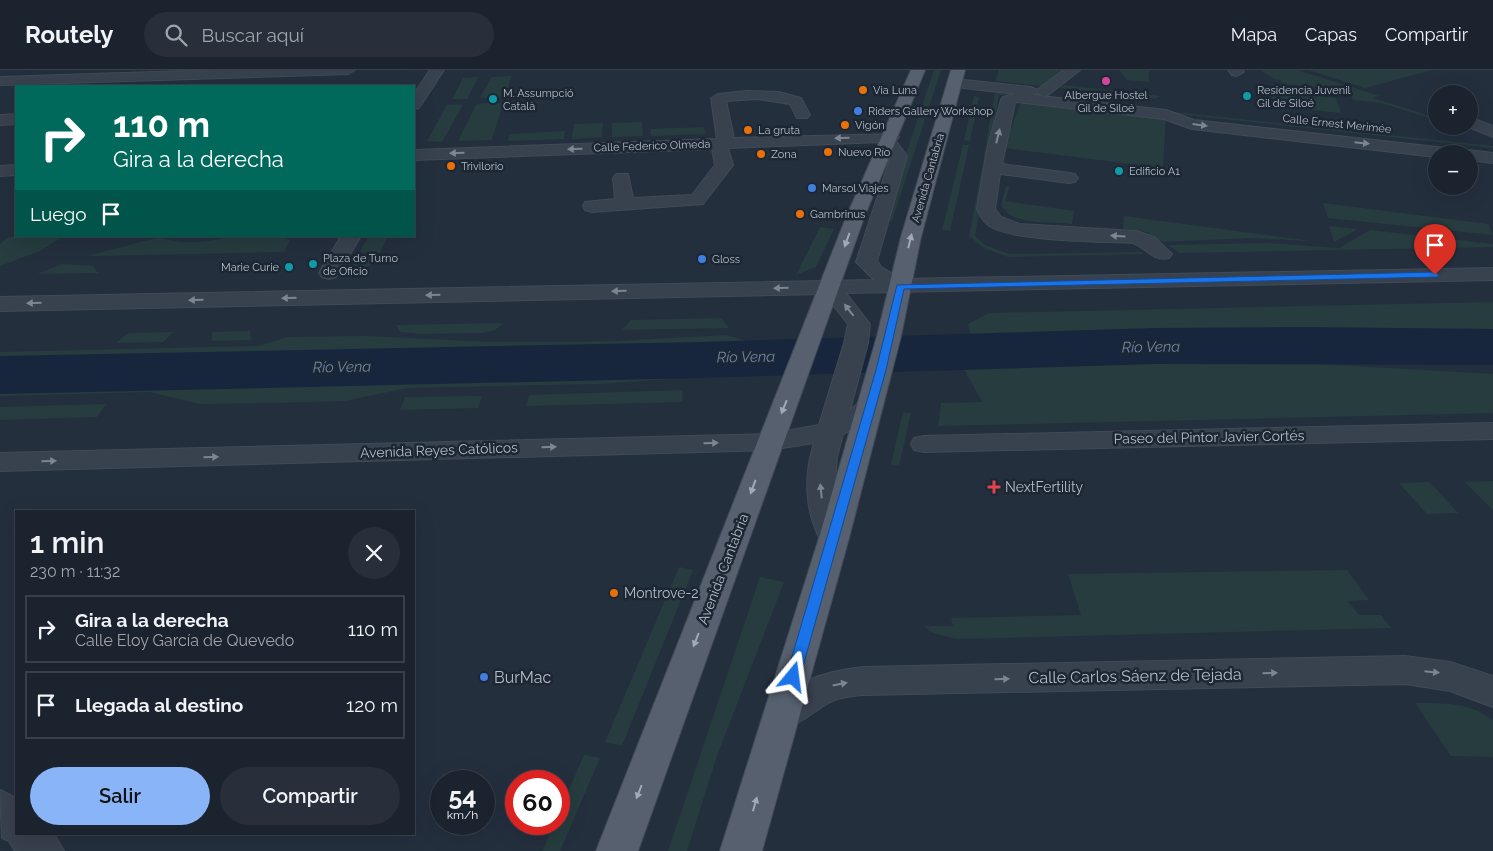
<!DOCTYPE html>
<html lang="es">
<head>
<meta charset="utf-8">
<style>
  :root { --surface:#1b232e; --page:#282f3a; --text:#f1f3f6; --muted:#a0a4aa; --line:#39404a; --accent:#8ab4f8 }
  body { margin:0; font-family:Raleway,sans-serif; background:var(--page); color:var(--text); height:100vh; display:flex; flex-direction:column; font-size:19px; white-space:nowrap }
  * { box-sizing:border-box; margin:0 }
  p { font-size:16px; color:var(--muted) }
  .icon { flex:none; width:28px; height:28px; fill:none; stroke:currentColor; stroke-width:2; stroke-linecap:round; stroke-linejoin:round }
  .map { position:relative; flex:1; overflow:hidden }
  .drawer { position:absolute; left:15px; top:440px; width:400px; height:325px; display:flex; flex-direction:column; background:var(--surface); border-radius:0px; box-shadow:0 5px 20px #0002,0 0 0 1px var(--line) }
  .drawer>* { flex:none }
  .hud { position:absolute; left:15px; top:15px; width:400px; height:152px; border-radius:0px; box-shadow:0 5px 20px #0002,0 0 0 1px var(--line); background:#00695c; color:#fff; overflow:hidden }
  .tools { position:absolute; left:1428px; top:15px; display:grid; gap:10px }
  .tools a { display:grid; place-items:center; width:50px; height:50px; border-radius:50%; background:var(--surface); box-shadow:0 5px 20px #0002,0 0 0 1px var(--line); font-size:25px }
  .speed { position:absolute; left:430px; top:700px; display:flex; gap:10px; font-size:25px; font-weight:700; text-align:center }
  .speed>* { display:grid; place-content:center; width:65px; height:65px; border-radius:50%; background:var(--surface); box-shadow:0 5px 20px #0002,0 0 0 1px var(--line); line-height:1 }
  .speed small { font-size:12px; font-weight:400 }
  .speed .limit { border:8px solid #d22; background:#fff; color:#111 }
  .pin { position:absolute; display:grid; place-items:center; width:42px; height:42px; color:#fff; margin:-51px -21px; border-radius:50% 50% 50% 0; rotate:-45deg; box-shadow:0 0 5px #0007 }
  .pin .icon { rotate:45deg }
  .me { position:absolute; width:55px; margin:-28px; rotate:16deg; stroke-linejoin:round; filter:drop-shadow(0 0 4px #0008) }
  .turn { display:flex; align-items:center; gap:18px; height:105px; padding:0 15px; font-size:22px }
  .turn .icon { width:65px; height:65px; stroke-width:2.5 }
  .turn b { display:block; font-size:35px; line-height:42px }
  .then { display:flex; align-items:center; height:48px; padding:0 15px; background:#0003; gap:10px; font-size:19px }
  .round { display:grid; place-items:center; flex:none; width:52px; height:52px; border-radius:26px; background:var(--page) }
  .overview { display:flex; align-items:center; justify-content:space-between; height:85px; padding:0 15px }
  h1 { font-size:30px; font-weight:600; line-height:38px }
  .primary-button { display:flex; gap:10px; margin-top:auto; padding:10px 15px }
  .primary-button a { flex:1; height:58px; border-radius:30px; background:var(--accent); color:#111; font-size:20px; font-weight:600; line-height:58px; text-align:center }
  .primary-button a+a { background:var(--page); color:var(--text) }
  ul { padding:0; list-style:none }
  li { display:flex; align-items:center; gap:15px; height:68px; margin:0 10px 8px; padding:0 5px; border:2px solid var(--line); border-radius:0px }
  li div { flex:1 }
  li b { display:block; font-size:19px }
  li em { font-style:normal }
  header { display:flex; align-items:center; gap:30px; box-sizing:border-box; height:70px; padding:0 25px; background:var(--surface); border-bottom:1px solid var(--line) }
  header strong { font-size:24px }
  nav { display:flex; gap:28px; margin-inline-start:auto; font-size:18px }
  .search { width:350px; height:45px; background:var(--page); display:flex; align-items:center; gap:12px; box-sizing:border-box; padding:0 18px; border-radius:28px; color:var(--muted); font-size:19px }
  .map>svg:first-child { display:block }
  .green { fill:#263c3f }
  .lines { fill:none; stroke-linecap:round; stroke-linejoin:round }
  .river { fill:#17263c; fill-rule:evenodd }
  .minor-casing { stroke:#414a57; stroke-width:2 }
  .major-casing { stroke:#414a57; stroke-width:2 }
  .minor { fill:#38414e; fill-rule:evenodd }
  .major { fill:#56606e; fill-rule:evenodd }
  .oneway { fill:#7c8592 }
  .oneway2 { fill:#a1aab7 }
  .route { fill:#1a73e8; stroke:#114b97 }
  .hotel-dot { fill:#d1479c; stroke:#1d2633; stroke-width:2 }
  .food-dot { fill:#e8710a; stroke:#1d2633; stroke-width:2 }
  .culture-dot { fill:#0f9aa8; stroke:#1d2633; stroke-width:2 }
  .shop-dot { fill:#3f7fe0; stroke:#1d2633; stroke-width:2 }
  .health-dot { fill:#e0444e; stroke:#1d2633; stroke-width:2 }
  .labels { text-anchor:middle; dominant-baseline:central; stroke-width:5; stroke-linejoin:round; paint-order:stroke }
  .far-poi-label { font-size:11px; fill:#b4bcc9; stroke:#1d2633; text-anchor:start }
  .far-street-label { font-size:11px; fill:#b4bcc9; stroke:#1d2633 }
  .street-label { font-size:14px; fill:#b4bcc9; stroke:#1d2633 }
  .poi-label { font-size:14px; fill:#b4bcc9; stroke:#1d2633; text-anchor:start }
  .water-label { font-size:15px; font-style:italic; fill:#6d86a8; stroke:#1d2633 }
  .near-street-label { font-size:16px; fill:#b4bcc9; stroke:#1d2633 }
  .near-poi-label { font-size:16px; fill:#b4bcc9; stroke:#1d2633; text-anchor:start }
</style>
</head>
<body>
<header>
<strong>Routely</strong>
<div class="search"><svg class="icon" aria-label="search" viewBox="0 0 24 24"><circle cx="10" cy="10" r="6"/><path d="M15 15l6 6"/></svg>Buscar aquí</div>
<nav><a>Mapa</a><a>Capas</a><a>Compartir</a></nav>
</header>
<div class="map">
<svg width="1493" height="781" viewBox="0 0 1493 781">
  <rect width="100%" height="100%" fill="#242f3e"/>
  <path class="green" d="M934,0H941L892,151L884,149Z
    M999,0H1064L1042,16L996,11Z
    M1119,0H1149V12L1127,10Z
    M1260,0H1297L1380,26L1373,28L1436,48V50L1381,33L1353,30L1349,21L1282,14L1281,10L1274,9Z
    M1308,0H1432L1365,18Z
    M511,6L506,27L480,28L491,7Z
    M478,7L467,29H452L463,8Z
    M1063,15L1160,26L1155,29L1059,18Z
    M1271,21L1336,28L1341,43L1274,36Z
    M995,23L1493,76V78L999,25L990,74L986,73Z
    M974,26L979,27L970,71L964,70Z
    M1021,31L1166,47L1163,98L1004,78Z
    M482,33H503L492,70L458,71L476,35Z
    M460,34L463,35L442,72L427,71L447,35Z
    M642,52L643,66L612,67V53Z
    M603,53L602,67L572,69L574,54Z
    M704,57L705,64L651,66L650,59Z
    M565,61L564,69L508,71L509,64Z
    M963,75H969L950,161L942,160Z
    M986,76H990L975,166L985,175L1009,184L1142,182L1143,184L1008,187L984,178L969,166Z
    M1006,116H1010L1005,131L1074,141L1072,154C1051,151 1013,157 1001,135Z
    M1323,133L1488,154L1493,165L1328,148Z
    M1124,146L1311,171L1249,168L1162,172L1147,162L1123,159Z
    M1329,156L1358,159L1334,172Z
    M820,157L834,159L816,197L796,205Z
    M1370,160L1493,174V177L1180,183L1168,175L1267,173L1339,178Z
    M64,166L40,181L0,196V174L9,167Z
    M232,166H280L290,170L284,182L87,186L160,167C182,176 210,172 232,166Z
    M369,166H388L375,193L366,197L355,196L353,193Z
    M62,194L93,196L98,203L37,204Z
    M1493,232V263L949,275L950,267L971,266L968,254L989,243Z
    M721,248L729,258L622,260L631,250Z
    M504,253L495,260L482,263L422,264L400,262L396,255Z
    M250,261L251,270L212,271V262Z
    M174,262L163,272L116,273L128,263Z
    M727,265L746,271L730,305L596,314L407,318L345,331L270,333L200,334L149,322L0,326V282L258,276L288,267L367,266L491,272H562L618,271Z
    M1217,291L1283,292L1493,304V343L938,356L941,333L982,332L964,299Z
    M682,320L683,332L526,336L529,325Z
    M482,326L478,338L400,340L405,327Z
    M106,334L97,347L0,350V337Z
    M903,342L911,343L899,396L891,394Z
    M1493,411V440L1465,412Z
    M1430,412L1458,443L1427,444L1399,413Z
    M679,497L693,500L622,676L605,672Z
    M1347,500L1369,530L1348,531L1359,545H1381L1391,558L956,569L933,563L923,556H953L951,548L1081,545L1068,504Z
    M760,507L784,512L717,686L687,781H668Z
    M1415,633C1442,633 1470,632 1493,650V687L1451,686Z
    M584,685L600,688L560,781H542L554,754H559V742Z"/>
  <g class="lines">
    <path class="river" d="M1304,257L1493,259V295L1156,294L701,308L0,324V286L701,272L1156,258Z"/>
    <defs>
      <path id="minor" d="M216,0H355L348,4L0,15V7Z
        M430,0H444L419,38L414,39V24Z
        M1064,0H1080L1048,25L1043,26L1037,23L1032,25L1166,40L1194,50L1455,79L1462,83L1469,80L1493,83V93L1469,90V84H1436V87L1192,59L1164,49L1017,32L1015,33L1002,94L1069,103L1075,104L1078,108L1075,112L1069,113L1000,104L995,139L1001,147L1019,154L1136,161L1154,167L1172,184L1169,188C1153,192 1147,178 1133,173C1099,171 1018,172 991,157C984,153 980,146 977,139L988,75L1001,30L1003,27L1016,24L955,17L948,13L955,9L1031,17L1037,20Z
        M1228,0H1243L1244,2L1237,6L1232,5Z
        M747,21L779,22L801,28L810,45L807,48H797L790,34L758,29L726,31L734,68L897,64L899,67L896,71L907,86L877,191L882,198L902,209L1493,198V210L846,223L870,254L868,273L850,340C860,331 866,327 879,331L883,336L867,351L843,364L837,387L834,423L849,468L845,475L834,478L823,475C805,444 803,407 814,373L770,380L0,401V383L770,364L819,355L844,273L848,254L824,224L0,241V227L874,210L856,192L891,86L881,72L728,78L733,95L703,134L592,142L585,140L583,136L585,132L615,129L613,108L616,104H628L633,128L692,125L715,95L712,79L414,90V80L717,69L711,28L718,24Z
        M16,44V54L0,55V45Z
        M1469,47L1493,56V67L1466,56H1469Z
        M16,95V105L0,106V96Z
        M341,166H361L336,207L329,209L322,207L319,203Z
        M1493,353V369L924,382L914,380L911,374L914,368L924,366Z
        M1405,586L1450,592L1493,606V637L1450,621L1405,614L863,625C853,626 842,627 832,631C809,642 796,664 769,655L764,644C779,614 831,600 863,597Z
        M0,720L16,728V764H54L64,781H15L9,771L2,768Z"/>
      <path id="major" d="M911,0H925L865,145L638,781H596L847,145Z
        M951,0H965L921,167L901,266L849,468L762,781H720L819,468L877,266L901,167Z"/>
    </defs>
    <use href="#minor" class="minor-casing"/>
    <use href="#major" class="major-casing"/>
    <use href="#minor" class="minor"/>
    <use href="#major" class="major"/>
  </g>
  <defs><path id="oneway-solid" d="M-6-.8H1V-3.2L6.5 0L1 3.2V.8H-6Z" transform="scale(1.25)"/></defs>
  <g class="oneway">
    <use href="#oneway-solid" transform="translate(1200 55) rotate(7)"/>
    <use href="#oneway-solid" transform="translate(998 66) rotate(-76)"/>
    <use href="#oneway-solid" transform="translate(842 68) rotate(178)"/>
    <use href="#oneway-solid" transform="translate(1362 73) rotate(6)"/>
    <use href="#oneway-solid" transform="translate(575 79) rotate(178)"/>
    <use href="#oneway-solid" transform="translate(457 83) rotate(178)"/>
    <use href="#oneway-solid" transform="translate(1118 166) rotate(-177)"/>
    <use href="#oneway-solid" transform="translate(781 218) rotate(179)"/>
    <use href="#oneway-solid" transform="translate(619 221) rotate(179)"/>
    <use href="#oneway-solid" transform="translate(433 225) rotate(179)"/>
    <use href="#oneway-solid" transform="translate(289 228) rotate(179)"/>
    <use href="#oneway-solid" transform="translate(196 230) rotate(179)"/>
    <use href="#oneway-solid" transform="translate(34 233) rotate(179)"/>
    <use href="#oneway-solid" transform="translate(849 240) rotate(-128)"/>
    <use href="#oneway-solid" transform="translate(711 373) rotate(-1)"/>
    <use href="#oneway-solid" transform="translate(549 377) rotate(-2)"/>
    <use href="#oneway-solid" transform="translate(211 387) rotate(-2)"/>
    <use href="#oneway-solid" transform="translate(49 391) rotate(-2)"/>
    <use href="#oneway-solid" transform="translate(821 421) rotate(-96)"/>
    <use href="#oneway-solid" transform="translate(1432 602) rotate(6)"/>
    <use href="#oneway-solid" transform="translate(1270 603) rotate(-2)"/>
    <use href="#oneway-solid" transform="translate(1002 609) rotate(-1)"/>
    <use href="#oneway-solid" transform="translate(840 614) rotate(-11)"/>
  </g>
  <g class="oneway2">
    <use href="#oneway-solid" transform="translate(847 170) rotate(110)"/>
    <use href="#oneway-solid" transform="translate(910 171) rotate(-76)"/>
    <use href="#oneway-solid" transform="translate(784 337) rotate(112)"/>
    <use href="#oneway-solid" transform="translate(753 417) rotate(110)"/>
    <use href="#oneway-solid" transform="translate(696 570) rotate(111)"/>
    <use href="#oneway-solid" transform="translate(639 722) rotate(111)"/>
    <use href="#oneway-solid" transform="translate(755 734) rotate(-74)"/>
  </g>
  <path class="route" d="M1435,202L1439,205L1438,207L904,219L886,300L800,607L798,611H788L786,607L876,300L897,215Z"/>
  <circle class="hotel-dot" cx="1106" cy="11" r="5"/>
  <g class="food-dot">
    <circle cx="863" cy="20" r="5"/>
    <circle cx="845" cy="55" r="5"/>
    <circle cx="748" cy="60" r="5"/>
    <circle cx="828" cy="82" r="5"/>
    <circle cx="761" cy="84" r="5"/>
    <circle cx="451" cy="96" r="5"/>
    <circle cx="800" cy="144" r="5"/>
    <circle cx="614" cy="523" r="5"/>
  </g>
  <g class="culture-dot">
    <circle cx="1247" cy="26" r="5"/>
    <circle cx="493" cy="29" r="5"/>
    <circle cx="1119" cy="101" r="5"/>
    <circle cx="313" cy="194" r="5"/>
    <circle cx="289" cy="197" r="5"/>
  </g>
  <g class="shop-dot">
    <circle cx="858" cy="41" r="5"/>
    <circle cx="812" cy="118" r="5"/>
    <circle cx="702" cy="189" r="5"/>
    <circle cx="484" cy="607" r="5"/>
  </g>
  <path class="health-dot" d="M991.5 409.5h5v5h5v5h-5v5h-5v-5h-5v-5h5z"/>
  <g class="labels">
    <g class="far-poi-label">
      <text x="873" y="20">Via Luna</text>
      <text x="1257" y="20">Residencia Juvenil<tspan x="1257" dy="13">Gil de Siloé</tspan></text>
      <text x="503" y="23">M. Assumpció<tspan x="503" dy="13">Català</tspan></text>
      <text x="1106" y="25" text-anchor="middle">Albergue Hostel<tspan x="1106" dy="13">Gil de Siloé</tspan></text>
      <text x="868" y="41">Riders Gallery Workshop</text>
      <text x="855" y="55">Vigón</text>
      <text x="758" y="60">La gruta</text>
      <text x="838" y="82">Nuevo Río</text>
      <text x="771" y="84">Zona</text>
      <text x="461" y="96">Trivilorio</text>
      <text x="1129" y="101">Edificio A1</text>
      <text x="822" y="118">Marsol Viajes</text>
      <text x="810" y="144">Gambrinus</text>
      <text x="323" y="188">Plaza de Turno<tspan x="323" dy="13">de Oficio</tspan></text>
      <text x="712" y="189">Gloss</text>
      <text x="279" y="197" text-anchor="end">Marie Curie</text>
    </g>
    <g class="far-street-label">
      <text transform="translate(1337 54) rotate(6)">Calle Ernest Merimée</text>
      <text transform="translate(652 76) rotate(-2)">Calle Federico Olmeda</text>
      <text transform="translate(928 108) rotate(-74)">Avenida Cantabria</text>
    </g>
    <g class="street-label">
      <text transform="translate(1209 367) rotate(-1)">Paseo del Pintor Javier Cortés</text>
      <text transform="translate(439 380) rotate(-2)">Avenida Reyes Católicos</text>
      <text transform="translate(723 499) rotate(-69)">Avenida Cantabria</text>
    </g>
    <g class="poi-label">
      <text x="1005" y="417">NextFertility</text>
      <text x="624" y="523">Montrove-2</text>
    </g>
    <g class="water-label">
      <text transform="translate(1151 277) rotate(-1)">Río Vena</text>
      <text transform="translate(746 287) rotate(-1)">Río Vena</text>
      <text transform="translate(342 297) rotate(-1)">Río Vena</text>
    </g>
    <g class="near-street-label">
      <text transform="translate(1135 606) rotate(-1)">Calle Carlos Sáenz de Tejada</text>
    </g>
    <g class="near-poi-label">
      <text x="494" y="607">BurMac</text>
    </g>
  </g>
</svg>
<div class="tools">
<a>+</a>
<a>−</a>
</div>
<div class="speed"><div>54<small>km/h</small></div><div class="limit">60</div></div>
<div class="pin" style="left:1435px;top:205px;background:#d93025"><svg class="icon" aria-label="arrive" viewBox="0 0 24 24"><path d="M6 21V4h12l-3 4 3 4H6"/></svg></div>
<svg class="me" style="left:793px;top:607px" viewBox="-20 -20 40 40"><path d="M0-17L14 15 0 8-14 15z" fill="#1a73e8" stroke="#fff" stroke-width="4"/></svg>
<div class="hud">
<div class="turn"><svg class="icon" aria-label="right" viewBox="0 0 24 24"><path d="M7 20v-9h11M14 6l5 5-5 5"/></svg><div><b>110 m</b>Gira a la derecha</div></div>
<div class="then">Luego<svg class="icon" aria-label="arrive" viewBox="0 0 24 24"><path d="M6 21V4h12l-3 4 3 4H6"/></svg></div>
</div>
<section class="drawer">
<div class="overview"><div><h1>1 min</h1><p>230 m · 11:32</p></div><a class="round"><svg class="icon" aria-label="close" viewBox="0 0 24 24"><path d="M6 6l12 12M18 6L6 18"/></svg></a></div>
<ul>
<li><svg class="icon" aria-label="right" viewBox="0 0 24 24"><path d="M7 20v-9h11M14 6l5 5-5 5"/></svg><div><b>Gira a la derecha</b><p>Calle Eloy García de Quevedo</p></div><em>110 m</em></li>
<li><svg class="icon" aria-label="arrive" viewBox="0 0 24 24"><path d="M6 21V4h12l-3 4 3 4H6"/></svg><div><b>Llegada al destino</b></div><em>120 m</em></li>
</ul>
<div class="primary-button"><a>Salir</a><a>Compartir</a></div>
</section>
</div>
</body>
</html>
